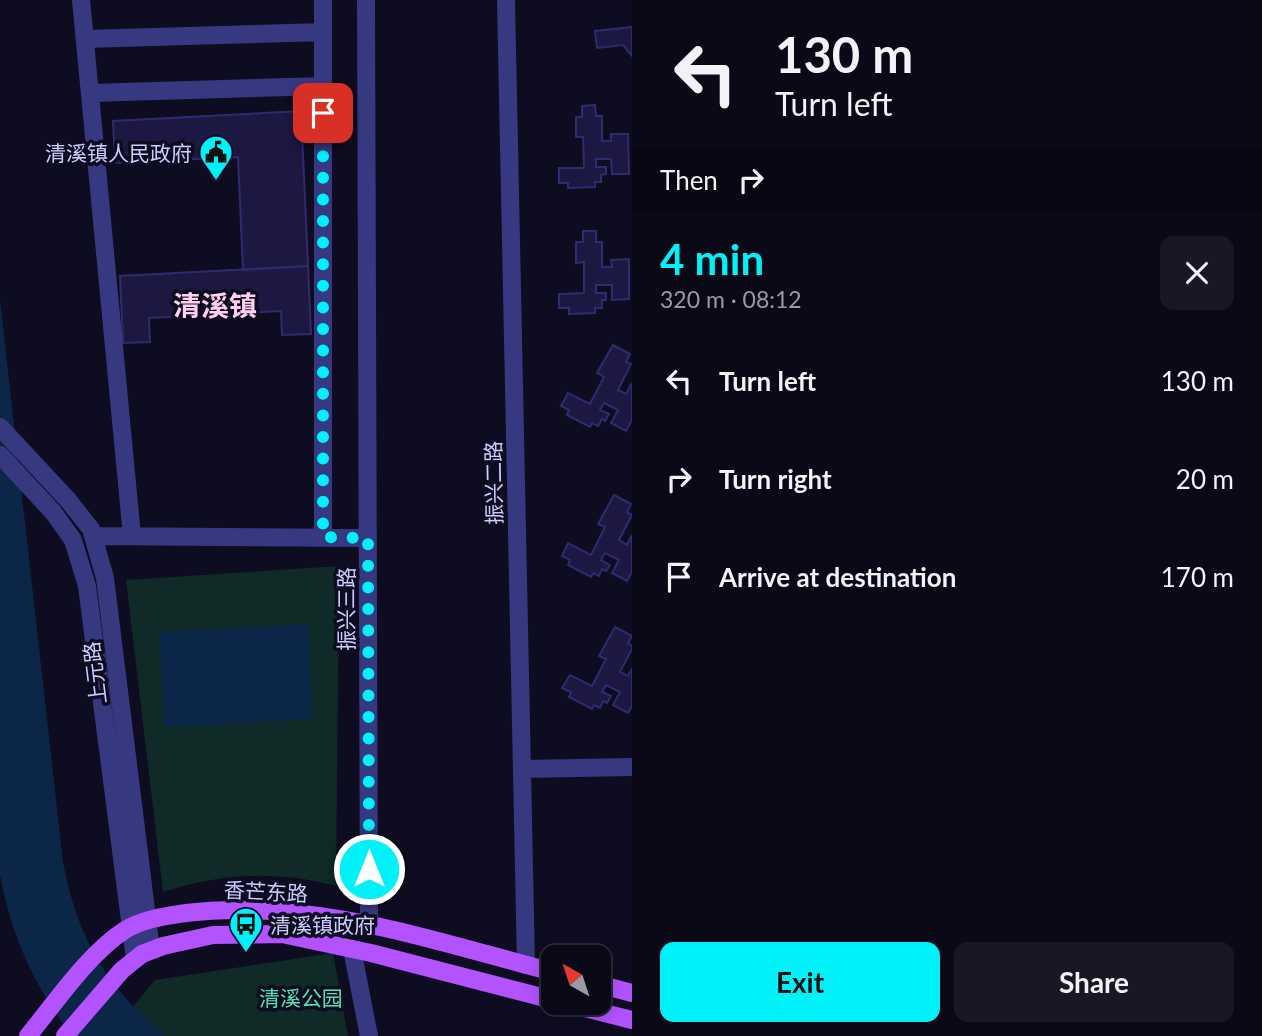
<!DOCTYPE html>
<html lang="en">
<head>
<meta charset="utf-8">
<style>
  :root { --surface:#0a0918; --page:#181725; --text:#f1f3f6; --muted:#999aa2; --line:#2a2a37; --accent:#00f1f7 }
  body { margin:0; font-family:Lato,"Noto Sans SC",sans-serif; background:var(--page); color:var(--text); height:100vh; display:flex; flex-direction:column; font-size:26px; white-space:nowrap }
  * { box-sizing:border-box; margin:0 }
  p { font-size:23px; color:var(--muted) }
  .icon { flex:none; width:38px; height:38px; fill:none; stroke:currentColor; stroke-width:2; stroke-linecap:round; stroke-linejoin:round }
  .map { position:relative; flex:1; overflow:hidden }
  .side { display:flex; flex-direction:column; background:var(--surface); width:630px }
  .side>* { flex:none }
  .top-card { background:#0a0918; color:var(--text); overflow:hidden }
  .needle { width:46px; rotate:321deg }
  .controls { position:absolute; left:541px; top:945px; display:grid; gap:14px }
  .controls a { display:grid; place-items:center; width:70px; height:70px; border-radius:14px; background:var(--surface); box-shadow:0 4px 18px #0003,0 0 0 2px var(--line); font-size:35px }
  .pin { position:absolute; display:grid; place-items:center; width:60px; height:60px; color:#fff; margin:-30px; border-radius:14px; box-shadow:0 4px 10px #0006 }
  .me { position:absolute; width:77px; margin:-38px; rotate:0deg; stroke-linejoin:round; filter:drop-shadow(0 0 5px #0008) }
  .turn { display:flex; align-items:center; gap:24px; height:147px; padding:0 28px; font-size:32px }
  .turn .icon { width:91px; height:91px; stroke-width:2.5 }
  .turn b { display:block; font-size:49px; line-height:60px }
  .then { display:flex; align-items:center; height:66px; padding:0 28px; background:#0003; gap:14px; font-size:26px }
  .round { display:grid; place-items:center; flex:none; width:74px; height:74px; border-radius:14px; background:var(--page) }
  .summary { display:flex; align-items:center; justify-content:space-between; height:119px; padding:0 28px }
  h1 { font-size:42px; font-weight:700; line-height:52px; color:var(--accent) }
  .action { display:flex; gap:14px; margin-top:auto; padding:14px 28px }
  .action a { flex:1; height:80px; border-radius:14px; background:var(--accent); color:#111; font-size:28px; font-weight:700; line-height:80px; text-align:center }
  .action a+a { background:var(--page); color:var(--text) }
  ul { padding:0; list-style:none }
  li { display:flex; align-items:center; gap:21px; height:98px; padding:0 28px }
  li div { flex:1 }
  li b { display:block; font-size:26px }
  li em { font-style:normal }
  main { display:flex; flex:1; min-height:0 }
  .map>svg:first-child { display:block }
  .green { fill:#0f2a27 }
  .water { fill:#0b2646 }
  .building { fill:#1d1842; stroke:#322a6e; stroke-width:2 }
  .lines { fill:none; stroke-linecap:round; stroke-linejoin:round }
  .minor { stroke:#363980; stroke-width:18 }
  .major { stroke:#b253ff; stroke-width:18 }
  .route { stroke:#00f1f7; stroke-width:12; stroke-dasharray:0 21.6 }
  .labels { text-anchor:middle; dominant-baseline:central; stroke-width:7; stroke-linejoin:round; paint-order:stroke }
  .poi-label { font-size:21px; fill:#ceccff; stroke:#0e0c20; text-anchor:end }
  .street-label { font-size:21px; fill:#ceccff; stroke:#0e0c20 }
  .park-label { font-size:21px; fill:#56e1b4; stroke:#0e0c20 }
  .district-label { font-size:28px; font-weight:bold; fill:#ffcef1; stroke:#0e0c20 }
</style>
</head>
<body>
<main>
<div class="map">
<svg width="632" height="1036" viewBox="0 0 632 1036">
  <rect width="100%" height="100%" fill="#0e0c20"/>
  <path class="green" d="M339,566L336,886C277,870 221,873 163,892L126,580Z
    M333,953L348,1036H109L155,980Z"/>
  <path class="water" d="M0,299L63,862C77,936 106,988 166,1036H72C35,987 11,936 0,875Z
    M308,624L312,719L164,727L159,632Z"/>
  <path class="building" d="M632,27V56L623,45L597,48L595,31Z
    M595,105L596,116H602V141H611V134H628L629,174H612L611,159H596V167H606V174L601,175V182H595V187L568,188V183H559V168H584L583,137H576V117H582V106Z
    M301,111L308,266L243,270L238,157L115,163L113,121Z
    M583,231H596V242H602V267H612L611,260L629,259V299L612,300V285H596V293H606V300H602V308H595V313L569,314V308H559V294L584,293V262L576,263V242H583Z
    M308,266L311,334L282,335L281,311L149,318L150,342L123,343L120,276Z
    M613,345L630,354L626,362L631,364L618,390L626,394L632,383V420L626,431L611,423L618,410L604,403L600,410L609,414L605,421L602,419L598,426L592,423L590,427L567,415L569,410L561,406L568,393L590,404L604,377L597,373Z
    M614,495L631,504L627,512L632,515L619,540L627,545L632,535V572L627,581L612,573L619,560L605,553L601,560L610,565L606,571L602,569L599,576L593,573L591,577L568,565L570,560L562,556L568,543L591,555L605,527L598,524Z
    M615,627L632,636L628,643L632,646V649L620,672L628,676L632,669V706L628,713L613,705L620,692L606,685L602,692L611,696L607,703L603,701L600,708L594,705L592,709L569,697L571,692L562,688L570,675L592,686L606,659L599,656Z"/>
  <g class="lines">
    <path class="minor" d="M81,0L132,536
      M366,0L369,924
      M506,0L526,965
      M85,39L323,32
      M90,93L323,86
      M0,427L68,500L91,529L105,578L151,950
      M0,455L53,512L73,540L87,586L135,959
      M93,536L368,538
      M323,537V0
      M522,769L632,767
      M352,949L369,1036"/>
    <path class="major" d="M598,984L632,993
      M565,1003L632,1020
      M28,1036C55,1003 89,953 125,930C143,919 166,916 186,913C311,898 434,941 553,972
      M65,1036L122,970L142,954L163,946L213,935L282,934L371,953L553,1000"/>
  </g>
  <g class="lines">
    <path class="route" d="M323,113V537L368,538L369,869"/>
  </g>
  <defs>
    <symbol id="civic-pin" viewBox="-11 -11 22 30"><path d="M0 17L-7.5 6A9.5 9.5 0 1 1 7.5 6Z" fill="#00f1f7" stroke="#0e0c20"/><path d="M-.6-6.5H3V-4.5H.6V-3L4-1V1h2V6H-6V1h2V-1L-.6-3ZM-1.2 2.5V6h2.4V2.5Z" fill="#111"/></symbol>
    <symbol id="bus-pin" viewBox="-11 -11 22 30"><path d="M0 17L-7.5 6A9.5 9.5 0 1 1 7.5 6Z" fill="#00f1f7" stroke="#0e0c20"/><path d="M-5-6H5V4H4V6H2V4H-2V6H-4V4H-5ZM-3.5-4V0h7V-4ZM-3.5 1.2v1.5H-2V1.2ZM2 1.2v1.5H3.5V1.2Z" fill="#111"/></symbol>
  </defs>
  <g fill-rule="evenodd">
    <use href="#civic-pin" x="197" y="133" width="38" height="52"/>
    <use href="#bus-pin" x="227" y="905" width="38" height="52"/>
  </g>
  <g class="labels">
    <g class="poi-label">
      <text x="192" y="152">清溪镇人民政府</text>
      <text x="270" y="924" text-anchor="start">清溪镇政府</text>
    </g>
    <g class="street-label">
      <text transform="translate(493 483) rotate(-91)">振兴二路</text>
      <text transform="translate(345 609) rotate(-90)">振兴三路</text>
      <text transform="translate(94 673) rotate(-97)">上元路</text>
      <text transform="translate(266 891) rotate(3)">香芒东路</text>
    </g>
    <g class="park-label">
      <text x="301" y="997">清溪公园</text>
    </g>
    <g class="district-label">
      <text x="215" y="305">清溪镇</text>
    </g>
  </g>
</svg>
<div class="controls">
<a><svg class="needle" viewBox="-14 -14 28 28"><path d="M0-13l5 13h-10z" fill="#e53935"/><path d="M0 13l5-13h-10z" fill="#999aa2"/></svg></a>
</div>
<div class="pin" style="left:323px;top:113px;background:#d93025"><svg class="icon" aria-label="arrive" viewBox="0 0 24 24"><path d="M6 21V4h12l-3 4 3 4H6"/></svg></div>
<svg class="me" style="left:369px;top:869px" viewBox="-20 -20 40 40"><circle r="17" fill="#00f1f7" stroke="#fff" stroke-width="3"/><path d="M0-11L8 9 0 5-8 9z" fill="#fff"/></svg>
</div>
<section class="side">
<div class="top-card">
<div class="turn"><svg class="icon" aria-label="left" viewBox="0 0 24 24"><path d="M17 20v-9H6M10 6l-5 5 5 5"/></svg><div><b>130 m</b>Turn left</div></div>
<div class="then">Then<svg class="icon" aria-label="right" viewBox="0 0 24 24"><path d="M7 20v-9h11M14 6l5 5-5 5"/></svg></div>
</div>
<div class="summary"><div><h1>4 min</h1><p>320 m · 08:12</p></div><a class="round"><svg class="icon" aria-label="close" viewBox="0 0 24 24"><path d="M6 6l12 12M18 6L6 18"/></svg></a></div>
<ul>
<li><svg class="icon" aria-label="left" viewBox="0 0 24 24"><path d="M17 20v-9H6M10 6l-5 5 5 5"/></svg><div><b>Turn left</b></div><em>130 m</em></li>
<li><svg class="icon" aria-label="right" viewBox="0 0 24 24"><path d="M7 20v-9h11M14 6l5 5-5 5"/></svg><div><b>Turn right</b></div><em>20 m</em></li>
<li><svg class="icon" aria-label="arrive" viewBox="0 0 24 24"><path d="M6 21V4h12l-3 4 3 4H6"/></svg><div><b>Arrive at destination</b></div><em>170 m</em></li>
</ul>
<div class="action"><a>Exit</a><a>Share</a></div>
</section>
</main>
</body>
</html>
